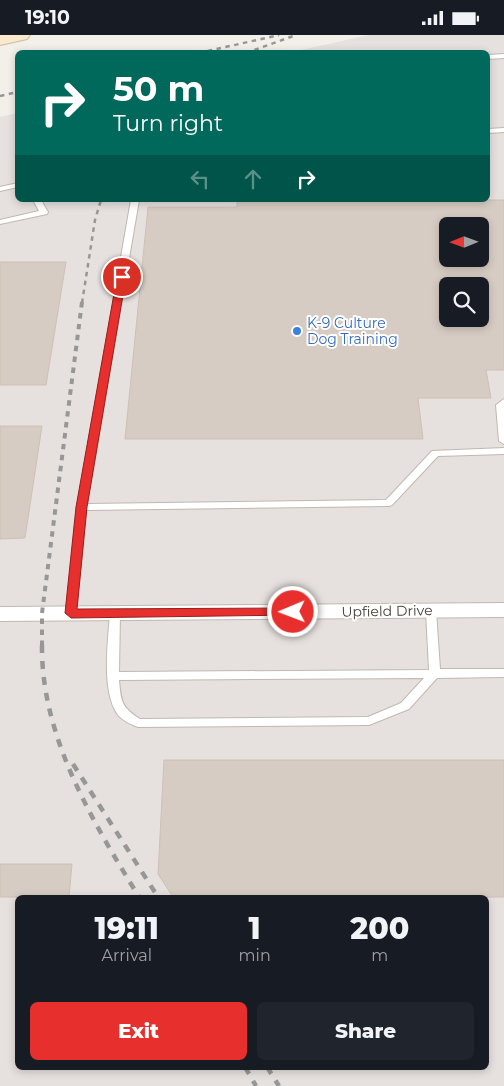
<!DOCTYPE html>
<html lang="en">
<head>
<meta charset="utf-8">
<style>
  :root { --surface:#171b24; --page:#20242c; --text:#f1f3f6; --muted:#9ea1a6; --accent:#e7302d }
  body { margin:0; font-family:Montserrat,sans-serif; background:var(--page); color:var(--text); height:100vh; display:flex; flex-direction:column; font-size:19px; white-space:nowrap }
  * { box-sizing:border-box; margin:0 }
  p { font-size:16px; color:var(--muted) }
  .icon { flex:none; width:28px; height:28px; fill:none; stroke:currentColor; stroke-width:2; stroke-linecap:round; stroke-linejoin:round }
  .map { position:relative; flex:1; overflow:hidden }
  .panel { position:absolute; left:15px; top:860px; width:474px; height:175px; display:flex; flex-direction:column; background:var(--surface); border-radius:8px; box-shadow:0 2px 8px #0003 }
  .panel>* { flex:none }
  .hud { position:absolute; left:15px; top:15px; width:475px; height:152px; border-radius:8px; box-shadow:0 2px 8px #0003; background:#00695c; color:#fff; overflow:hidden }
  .needle { width:32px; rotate:269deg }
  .controls { position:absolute; left:439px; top:182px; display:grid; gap:10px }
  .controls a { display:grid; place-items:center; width:50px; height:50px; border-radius:8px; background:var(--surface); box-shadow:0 2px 8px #0003; font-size:25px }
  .pin { position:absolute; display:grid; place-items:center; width:42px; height:42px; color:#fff; margin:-21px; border:2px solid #fff; border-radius:50%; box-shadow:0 1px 5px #0007 }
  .me { position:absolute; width:55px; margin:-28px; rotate:269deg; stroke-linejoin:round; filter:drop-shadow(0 0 4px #0008) }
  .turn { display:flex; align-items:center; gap:18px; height:105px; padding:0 15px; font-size:22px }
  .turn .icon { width:65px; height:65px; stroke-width:2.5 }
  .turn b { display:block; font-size:35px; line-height:42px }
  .lanes { display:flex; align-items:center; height:48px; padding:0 15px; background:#0003; justify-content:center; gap:25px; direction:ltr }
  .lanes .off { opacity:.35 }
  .eta { display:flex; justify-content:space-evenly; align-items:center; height:85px; text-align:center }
  .eta b { font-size:30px; font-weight:800; line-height:35px }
  .button { display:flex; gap:10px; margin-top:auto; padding:10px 15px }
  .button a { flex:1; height:58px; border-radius:8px; background:var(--accent); color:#fff; font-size:20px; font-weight:800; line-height:58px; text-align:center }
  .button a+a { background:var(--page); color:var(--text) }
  .status { display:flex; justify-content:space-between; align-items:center; height:35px; padding:0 25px; background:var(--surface); direction:ltr }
  .status svg { height:14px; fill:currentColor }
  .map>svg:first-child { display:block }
  .industrial { fill:#e6e1de; fill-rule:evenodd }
  .building { fill:#d7ccc3; stroke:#cec0b3; fill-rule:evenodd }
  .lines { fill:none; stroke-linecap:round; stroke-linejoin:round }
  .service-casing { stroke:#c1b8af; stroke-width:2 }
  .minor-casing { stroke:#c1b8af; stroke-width:2 }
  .secondary-casing { stroke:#cfbb9d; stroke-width:2 }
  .service { fill:#fff; fill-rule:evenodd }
  .minor { fill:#fff; fill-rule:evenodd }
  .secondary { fill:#fae9cc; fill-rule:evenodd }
  .rail-far2 { stroke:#979797; stroke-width:2.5; stroke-dasharray:4.5 4.5; stroke-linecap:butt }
  .rail-far1 { stroke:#979797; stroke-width:4; stroke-dasharray:5.5 5.5; stroke-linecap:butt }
  .rail { stroke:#979797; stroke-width:4.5; stroke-dasharray:8 8; stroke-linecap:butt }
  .route { fill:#e7302d; stroke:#961f1d }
  .shop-dot { fill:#3f7fe0; stroke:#fff; stroke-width:2 }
  .labels { text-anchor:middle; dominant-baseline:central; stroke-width:4; stroke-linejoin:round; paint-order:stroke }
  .shop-label { font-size:14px; fill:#366cbe; stroke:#fff; text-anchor:start }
  .street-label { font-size:14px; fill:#463f38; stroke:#fff }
</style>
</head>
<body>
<div class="status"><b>19:10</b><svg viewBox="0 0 49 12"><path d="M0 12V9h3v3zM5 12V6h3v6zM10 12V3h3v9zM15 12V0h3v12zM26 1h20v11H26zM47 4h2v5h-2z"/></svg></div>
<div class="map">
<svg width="504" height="1051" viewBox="0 0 504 1051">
  <rect width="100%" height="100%" fill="#f3efe9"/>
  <path class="industrial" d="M369,0H504V1051H0V82L17,78L18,165H488V18L292,17ZM448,191H480V224H448ZM448,251H480V284H448ZM18,862H486V1032H18Z"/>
  <path class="building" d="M237,165H504V335H486L491,363H418L423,404H125L148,172H237ZM448,191H480V224H448ZM448,251H480V284H448Z
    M0,227H66L46,350H0Z
    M0,391H42L25,503L0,504Z
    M164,725H504V862H173L158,839Z
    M0,829H72L69,862H0Z"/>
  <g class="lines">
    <defs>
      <path id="service" d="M504,19V23L488,24V20Z
        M504,93V97L488,98V94Z
        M18,148V152L0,156V152Z
        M33,165H41L48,177L47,179L0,189V185L39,176Z
        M131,165H139L87,469L386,465L432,416L504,413V419L438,421L392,470L389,471L86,475L76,578L75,581H67L66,578L77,472Z
        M504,364V409L499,406L496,370Z
        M431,572L435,573L436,576L440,634H504V642L437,643L409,674L369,690L138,692C132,690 122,685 118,680C101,657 108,606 110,579L111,576H119L120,579L119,637L429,635L426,576L427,573ZM424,643L401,668L368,682L140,684C121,672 121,666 119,645Z"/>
      <path id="minor" d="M504,568V582L0,586V572Z"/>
      <path id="secondary" d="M0,0H30L27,4L0,10Z"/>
    </defs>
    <use href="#service" class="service-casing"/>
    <use href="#minor" class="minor-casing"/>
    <use href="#secondary" class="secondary-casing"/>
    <use href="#service" class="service"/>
    <use href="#minor" class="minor"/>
    <use href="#secondary" class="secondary"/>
    <path class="rail-far2" d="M199,18L279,0
      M246,18L296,0
      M0,61L18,57
      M82,268L95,185L101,165"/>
    <path class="rail-far1" d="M42,611V578L82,267"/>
    <path class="rail" d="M42,610C41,702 93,787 139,862
      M73,729L158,862
      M245,1032L256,1051
      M267,1032L279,1051"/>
  </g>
  <path class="route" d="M122,239L126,242L87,472L77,574L293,573L299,577L297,580L71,583L65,578L76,472L117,242Z"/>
  <circle class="shop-dot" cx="297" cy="296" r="5"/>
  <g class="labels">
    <g class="shop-label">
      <text x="307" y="288">K-9 Culture<tspan x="307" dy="16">Dog Training</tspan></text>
    </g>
    <g class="street-label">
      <text transform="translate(387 576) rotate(-1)">Upfield Drive</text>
    </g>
  </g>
</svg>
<div class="controls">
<a><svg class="needle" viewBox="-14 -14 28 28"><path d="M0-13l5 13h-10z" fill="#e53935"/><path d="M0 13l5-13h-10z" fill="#9ea1a6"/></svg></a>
<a><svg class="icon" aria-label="search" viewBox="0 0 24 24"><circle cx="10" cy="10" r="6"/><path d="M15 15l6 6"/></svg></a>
</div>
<div class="pin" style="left:122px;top:242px;background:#d93025"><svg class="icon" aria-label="arrive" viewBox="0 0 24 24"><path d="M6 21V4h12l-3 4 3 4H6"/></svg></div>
<svg class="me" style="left:293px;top:577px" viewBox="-20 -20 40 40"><circle r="17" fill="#e7302d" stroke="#fff" stroke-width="3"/><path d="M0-11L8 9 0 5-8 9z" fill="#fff"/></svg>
<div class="hud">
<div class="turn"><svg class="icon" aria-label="right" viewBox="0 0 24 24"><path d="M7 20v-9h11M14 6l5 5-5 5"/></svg><div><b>50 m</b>Turn right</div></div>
<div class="lanes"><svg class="icon off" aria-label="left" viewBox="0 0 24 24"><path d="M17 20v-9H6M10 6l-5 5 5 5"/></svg><svg class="icon off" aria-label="ahead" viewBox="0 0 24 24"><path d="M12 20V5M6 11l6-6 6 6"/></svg><svg class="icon" aria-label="right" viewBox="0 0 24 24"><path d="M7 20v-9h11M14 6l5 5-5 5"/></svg></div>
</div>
<section class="panel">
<div class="eta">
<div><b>19:11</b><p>Arrival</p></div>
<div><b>1</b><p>min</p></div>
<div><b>200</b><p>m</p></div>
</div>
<div class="button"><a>Exit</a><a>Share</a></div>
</section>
</div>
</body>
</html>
